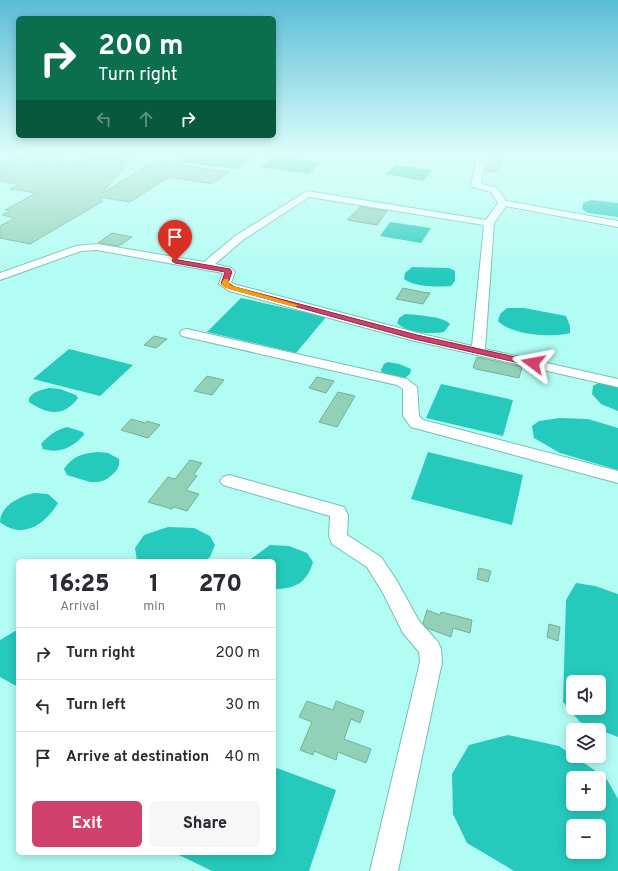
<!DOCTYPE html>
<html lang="en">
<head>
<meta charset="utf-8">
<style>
  :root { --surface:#fff; --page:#f7f7f7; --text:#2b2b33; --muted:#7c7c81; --line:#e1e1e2; --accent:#d0426c }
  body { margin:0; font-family:Overpass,sans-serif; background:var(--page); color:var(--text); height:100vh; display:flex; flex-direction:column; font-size:15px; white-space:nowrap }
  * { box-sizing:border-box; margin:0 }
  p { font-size:13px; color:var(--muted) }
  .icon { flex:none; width:22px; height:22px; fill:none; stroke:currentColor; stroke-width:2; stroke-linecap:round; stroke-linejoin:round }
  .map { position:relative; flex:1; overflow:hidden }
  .panel { position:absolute; left:16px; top:559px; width:260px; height:296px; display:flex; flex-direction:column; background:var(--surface); border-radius:6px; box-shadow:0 2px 10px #0003 }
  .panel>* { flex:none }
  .guide { position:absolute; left:16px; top:16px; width:260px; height:122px; border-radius:6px; box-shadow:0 2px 10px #0003; background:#0b6e4f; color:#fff; overflow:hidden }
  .buttons { position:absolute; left:566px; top:675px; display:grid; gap:8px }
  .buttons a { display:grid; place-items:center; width:40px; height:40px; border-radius:6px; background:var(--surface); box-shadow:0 2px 10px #0003; font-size:20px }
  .pin { position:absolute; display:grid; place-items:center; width:34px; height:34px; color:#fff; margin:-41px -17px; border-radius:50% 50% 50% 0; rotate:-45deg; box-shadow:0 0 4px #0007 }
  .pin .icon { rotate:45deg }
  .me { position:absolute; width:44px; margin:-22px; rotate:283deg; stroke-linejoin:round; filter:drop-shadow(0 0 3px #0008) }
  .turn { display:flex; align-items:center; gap:14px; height:84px; padding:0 16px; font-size:18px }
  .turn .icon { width:52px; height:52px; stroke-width:2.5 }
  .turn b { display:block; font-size:28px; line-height:34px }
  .lanes { display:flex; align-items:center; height:38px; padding:0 16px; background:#0003; justify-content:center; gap:20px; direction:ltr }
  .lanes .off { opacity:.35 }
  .eta { display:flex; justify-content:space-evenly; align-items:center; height:68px; text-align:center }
  .eta b { font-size:24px; font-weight:800; line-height:28px }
  .button { display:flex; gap:8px; margin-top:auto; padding:8px 16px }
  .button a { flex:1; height:46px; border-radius:6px; background:var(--accent); color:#fff; font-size:16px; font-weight:800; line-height:46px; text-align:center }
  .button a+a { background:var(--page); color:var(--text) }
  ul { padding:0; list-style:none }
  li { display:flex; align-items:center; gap:12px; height:52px; padding:0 16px; border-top:1px solid var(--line) }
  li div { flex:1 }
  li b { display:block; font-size:15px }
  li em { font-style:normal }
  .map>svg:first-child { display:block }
  .water { fill:#25cabd; fill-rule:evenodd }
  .building { fill:#92d1b7; stroke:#73b197 }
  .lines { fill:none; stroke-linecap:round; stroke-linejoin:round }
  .minor-casing { stroke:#75bfb6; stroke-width:2 }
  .minor { fill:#fff; fill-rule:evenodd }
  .route { fill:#d0426c; stroke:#872b46 }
  .slow { fill:#f59e0b }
</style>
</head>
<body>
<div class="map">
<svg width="618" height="871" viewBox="0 0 618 871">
  <rect width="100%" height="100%" fill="#b1fcf3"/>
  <path class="water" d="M190,153H247L254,154L238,169L177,162Z
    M275,156L323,162L309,174L259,167Z
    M395,165L432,170L423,181L386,174Z
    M591,200L618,203V217L588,213L582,209L583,203Z
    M390,222L431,228L421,243L380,236Z
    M412,267L449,268L455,271V281L451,286C437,287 415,287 404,279L405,273Z
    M241,298L326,317L296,353L207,332Z
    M507,308H524L566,316L570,326V333C552,338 511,335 498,321L500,314Z
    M405,314C416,315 443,316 450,324L444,332C429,334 408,334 397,323L399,318Z
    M69,349L133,365L100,396L33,379Z
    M388,362L399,364L411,369L410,374L405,378H398L382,374L381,370L384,364Z
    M603,382L618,385V411L601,404L592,394L593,386L598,383Z
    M441,384L513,400L503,436L426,418Z
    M49,388L60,389L76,395L78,398C63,418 47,414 29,402V398C34,391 41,390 49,388Z
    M560,418L588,419L618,428V470L560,453L534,438L532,426L539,421Z
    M67,427L83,432L84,435C73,447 60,454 43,449L41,444C49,435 56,430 67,427Z
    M98,452L108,453L119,459C120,465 118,469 114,473C99,489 85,480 67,475L64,469C74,455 82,454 98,452Z
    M428,452L523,475L512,525L411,499Z
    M34,493L48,494L58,503C45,525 22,540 0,522C0,506 20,496 34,493Z
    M168,527L194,528L210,536L215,545L210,557L205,561H137L135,548L144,535Z
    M270,545L289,546L307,553L313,562C307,583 295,589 274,589V561H248Z
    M576,583L595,586L618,594V737L580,722L563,702L566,600ZM573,682H599V708H573Z
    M15,631H18V687L0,677V640Z
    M508,735L559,746L606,778L618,799V871H514L467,843L453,814L452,774L469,745ZM573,778H599V804H573ZM573,826H599V852H573Z
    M274,767L336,790L309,871H212L175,853H274Z"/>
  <path class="building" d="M108,153L134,156L101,194L155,161L229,172L212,184L169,177L130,202L99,197L103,201L30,244L0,238V226L15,218L2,215L10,211L5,210L36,193L10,189L19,184L0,181V165L17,156L43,161L47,158L79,163L90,157L98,158Z
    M496,153H503L498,172L485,171Z
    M360,207L387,211L377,225L347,220Z
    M112,233L132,237L119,246L98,243Z
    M403,288L422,292L430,293L423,304L396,299Z
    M154,336L167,339L156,348L144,345Z
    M477,357L522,367L519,378L476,369L473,367Z
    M207,376L224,380L212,395L194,391Z
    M317,377L334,381L326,393L309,388Z
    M338,392L355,396L337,427L319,422Z
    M131,419L145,423L147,421L160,425L148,438L121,430Z
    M190,460L202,463L194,474L197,476L186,490L199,494L187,511L174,507L172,509L148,502L168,477L175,479Z
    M479,568L491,571L488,582L477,579Z
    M427,610L440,615L441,612L472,620L470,633L453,628L451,637L427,628L423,623Z
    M549,624L560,627L558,641L547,637Z
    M307,701L333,710L336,701L364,711L360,723L351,719L344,739L371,749L366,763L338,752L336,760L314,751L313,755L300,750L312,722L299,717Z"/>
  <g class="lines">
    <defs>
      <path id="minor" d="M478,153H486L481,184L497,188L506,201L618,221V227L506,206L494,223L485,349L618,379V387L411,340L229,291L219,284L223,273L97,250L81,251L0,280V273L76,246L97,244L204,262L235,236L307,191L486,220L498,203L491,192L473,187L471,185ZM309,197L484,225L472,346L418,333L237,285L231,283L235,272L231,268L215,264L243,240Z
        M187,329L407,379L417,387L419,416L423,420L618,471V483L411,427L403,416V389L397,385L182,336L180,333L182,330Z
        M229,475L344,507L348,515L347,535L381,557L397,581L419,621L438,642L441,649L442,662L398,871H370L420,662L419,652L403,633L383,593L367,567L332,544L329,536L330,516L223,485L220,481L223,477Z"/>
    </defs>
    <use href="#minor" class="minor-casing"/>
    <use href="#minor" class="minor"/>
  </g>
  <linearGradient id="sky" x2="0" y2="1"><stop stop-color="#5abdd7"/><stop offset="0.56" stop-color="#dcfefa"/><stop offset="1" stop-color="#dcfefa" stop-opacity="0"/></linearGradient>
  <rect width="618" height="275" fill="url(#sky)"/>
  <path class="route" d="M173,259L230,269L232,272L228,283L235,287L417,335L533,361L537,363L533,366L414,339L231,289L221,284L225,272L175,263L172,261Z"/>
  <path class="slow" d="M224,279H228L230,285L298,305L295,307L225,288L221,284Z"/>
</svg>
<div class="buttons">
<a><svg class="icon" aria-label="sound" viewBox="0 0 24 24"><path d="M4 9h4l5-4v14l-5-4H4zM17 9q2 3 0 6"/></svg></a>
<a><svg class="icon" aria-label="layers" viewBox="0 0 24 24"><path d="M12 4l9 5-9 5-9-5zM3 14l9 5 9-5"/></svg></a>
<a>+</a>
<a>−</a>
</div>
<div class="pin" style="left:175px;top:261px;background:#d93025"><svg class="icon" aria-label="arrive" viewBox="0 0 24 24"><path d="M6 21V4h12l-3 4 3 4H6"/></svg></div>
<svg class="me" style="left:533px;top:363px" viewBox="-20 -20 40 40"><path d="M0-17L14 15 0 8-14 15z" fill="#d0426c" stroke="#fff" stroke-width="4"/></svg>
<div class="guide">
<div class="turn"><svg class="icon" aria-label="right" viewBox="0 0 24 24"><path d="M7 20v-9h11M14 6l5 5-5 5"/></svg><div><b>200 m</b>Turn right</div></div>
<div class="lanes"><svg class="icon off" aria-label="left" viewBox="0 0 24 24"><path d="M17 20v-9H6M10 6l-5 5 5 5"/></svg><svg class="icon off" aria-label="ahead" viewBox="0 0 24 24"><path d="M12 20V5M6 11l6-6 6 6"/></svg><svg class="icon" aria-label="right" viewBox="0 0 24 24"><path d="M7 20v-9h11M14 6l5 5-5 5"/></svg></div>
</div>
<section class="panel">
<div class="eta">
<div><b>16:25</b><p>Arrival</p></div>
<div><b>1</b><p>min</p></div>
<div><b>270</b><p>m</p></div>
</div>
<ul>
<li><svg class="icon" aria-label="right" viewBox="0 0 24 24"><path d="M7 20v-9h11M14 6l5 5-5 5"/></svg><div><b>Turn right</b></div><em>200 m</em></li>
<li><svg class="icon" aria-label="left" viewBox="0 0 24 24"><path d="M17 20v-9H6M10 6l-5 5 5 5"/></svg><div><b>Turn left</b></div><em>30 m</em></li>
<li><svg class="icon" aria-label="arrive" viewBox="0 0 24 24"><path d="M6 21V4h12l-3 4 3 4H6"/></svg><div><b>Arrive at destination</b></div><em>40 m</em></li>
</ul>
<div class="button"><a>Exit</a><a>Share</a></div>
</section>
</div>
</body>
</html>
